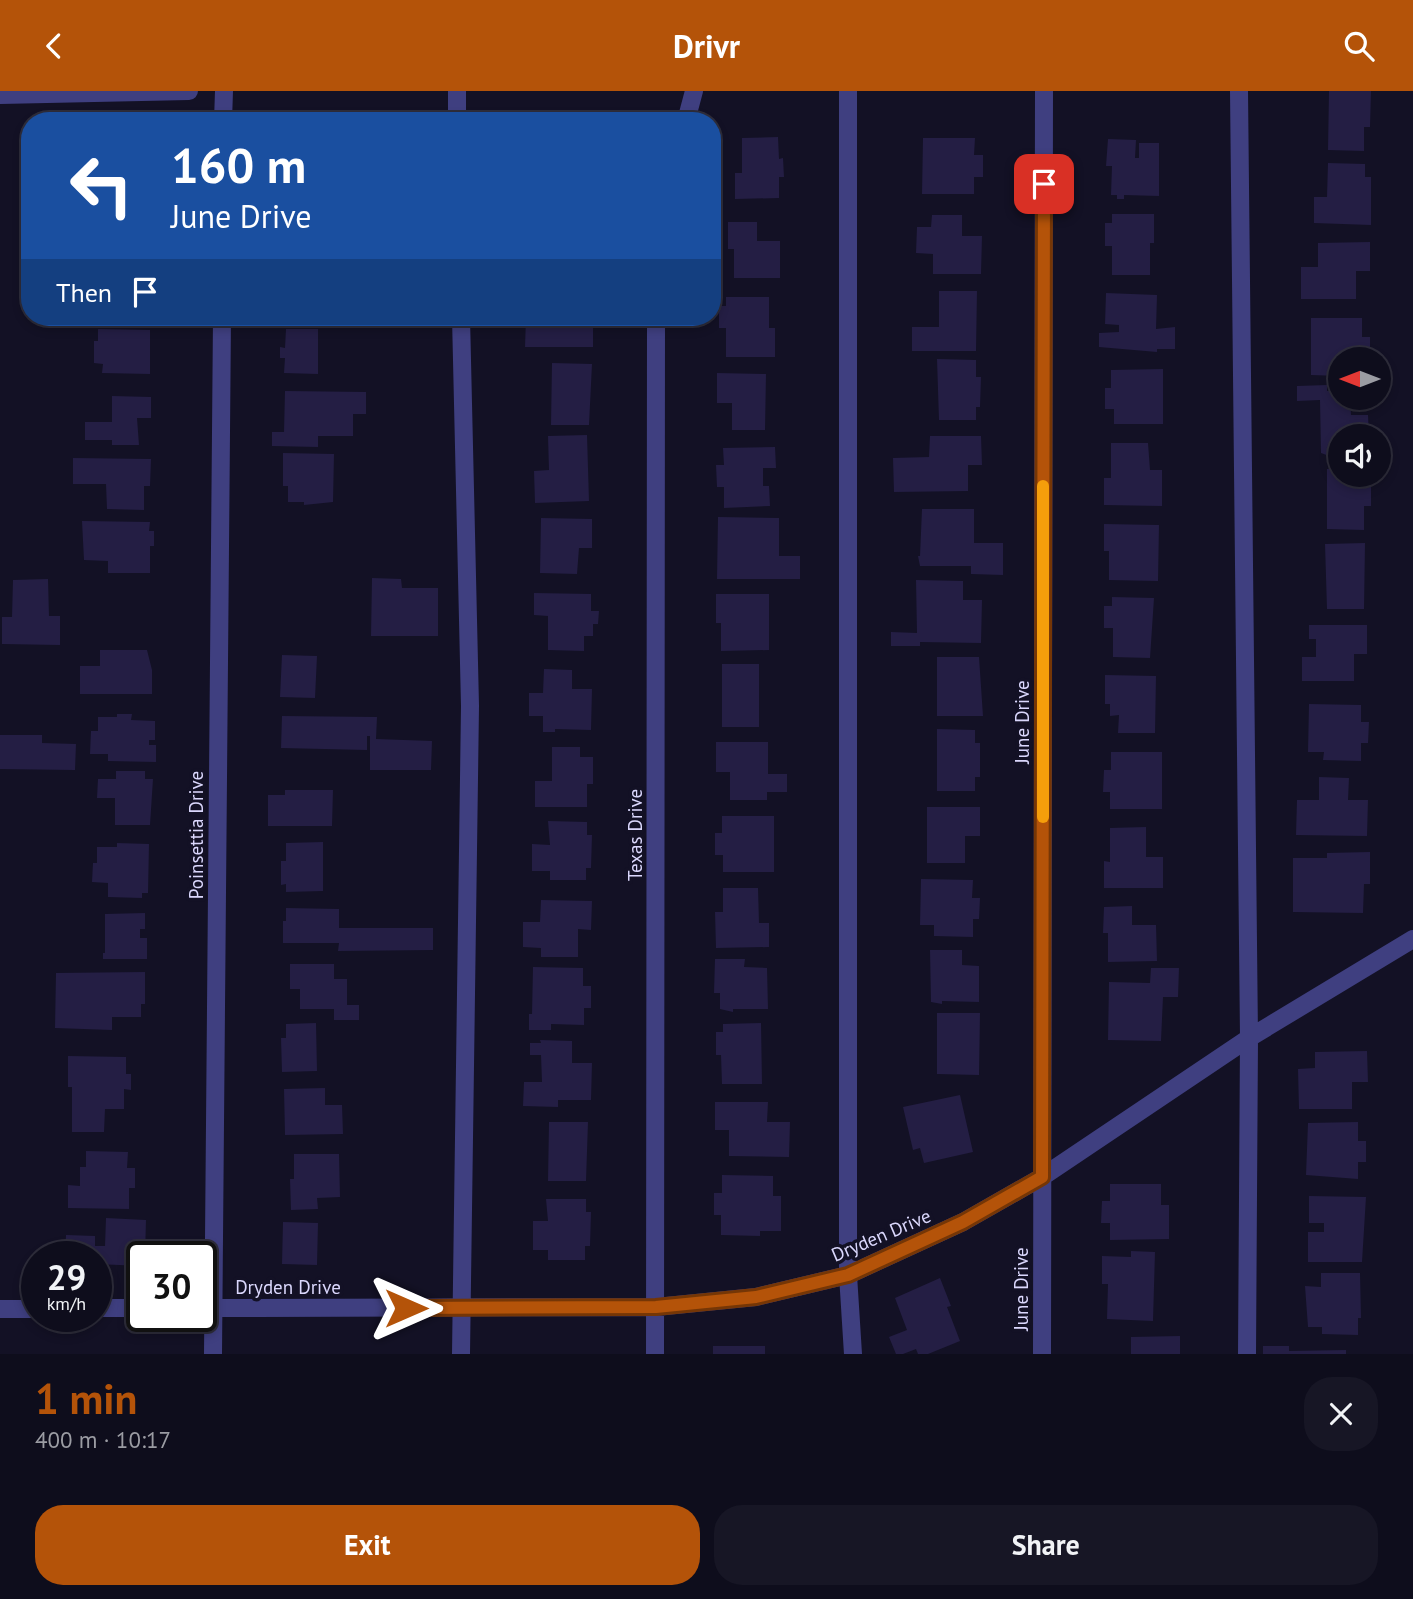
<!DOCTYPE html>
<html lang="en">
<head>
<meta charset="utf-8">
<style>
  :root { --surface:#0e0d1c; --page:#171625; --text:#f1f3f6; --muted:#9b9ca3; --line:#2e2d3b; --accent:#b45309 }
  body { margin:0; font-family:"PT Sans",sans-serif; background:var(--page); color:var(--text); height:100vh; display:flex; flex-direction:column; font-size:26px; white-space:nowrap }
  * { box-sizing:border-box; margin:0 }
  p { font-size:23px; color:var(--muted) }
  .icon { flex:none; width:38px; height:38px; fill:none; stroke:currentColor; stroke-width:2; stroke-linecap:round; stroke-linejoin:round }
  .map { position:relative; height:1263px; overflow:hidden }
  .sheet { display:flex; flex-direction:column; background:var(--surface); flex:1 }
  .sheet>* { flex:none }
  .banner { position:absolute; left:21px; top:21px; width:700px; height:214px; border-radius:28px; box-shadow:0 4px 10px #0003,0 0 0 2px var(--line); background:#1a4fa0; color:#fff; overflow:hidden }
  .needle { width:46px; rotate:270deg }
  .buttons { position:absolute; left:1328px; top:256px; display:grid; gap:14px }
  .buttons a { display:grid; place-items:center; width:63px; height:63px; border-radius:50%; background:var(--surface); box-shadow:0 4px 10px #0003,0 0 0 2px var(--line); font-size:35px }
  .speed { position:absolute; left:21px; top:1150px; display:flex; gap:14px; font-size:35px; font-weight:700; text-align:center }
  .speed>* { display:grid; place-content:center; width:91px; height:91px; border-radius:50%; background:var(--surface); box-shadow:0 4px 10px #0003,0 0 0 2px var(--line); line-height:1 }
  .speed small { font-size:18px; font-weight:400 }
  .speed .limit { border:4px solid #111; border-radius:10px; background:#fff; color:#111 }
  .pin { position:absolute; display:grid; place-items:center; width:60px; height:60px; color:#fff; margin:-30px; border-radius:14px; box-shadow:0 4px 10px #0006 }
  .me { position:absolute; width:77px; margin:-38px; rotate:90deg; stroke-linejoin:round; filter:drop-shadow(0 0 5px #0008) }
  .turn { display:flex; align-items:center; gap:24px; height:147px; padding:0 35px; font-size:32px }
  .turn .icon { width:91px; height:91px; stroke-width:2.5 }
  .turn b { display:block; font-size:49px; line-height:60px }
  .then { display:flex; align-items:center; height:66px; padding:0 35px; background:#0003; gap:14px; font-size:26px }
  .round { display:grid; place-items:center; flex:none; width:74px; height:74px; border-radius:28px; background:var(--page) }
  .headline { display:flex; align-items:center; justify-content:space-between; height:119px; padding:0 35px }
  h1 { font-size:42px; font-weight:700; line-height:52px; color:var(--accent) }
  .primary-button { display:flex; gap:14px; margin-top:auto; padding:14px 35px }
  .primary-button a { flex:1; height:80px; border-radius:28px; background:var(--accent); color:#fff; font-size:28px; font-weight:700; line-height:80px; text-align:center }
  .primary-button a+a { background:var(--page); color:var(--text) }
  header { display:flex; justify-content:space-between; align-items:center; height:91px; padding:0 35px; background:var(--accent); color:#fff; font-size:32px; font-weight:700 }
  .map>svg:first-child { display:block }
  .building { fill:#241e44 }
  .lines { fill:none; stroke-linecap:round; stroke-linejoin:round }
  .minor { stroke:#3f3f80; stroke-width:18 }
  .route-casing { stroke:#753606; stroke-width:18 }
  .route { stroke:#b45309; stroke-width:12 }
  .slow { stroke:#f59e0b; stroke-width:12 }
  .labels { text-anchor:middle; dominant-baseline:central; stroke-width:7; stroke-linejoin:round; paint-order:stroke }
  .street-label { font-size:19px; fill:#dad7fc; stroke:#131125 }
</style>
</head>
<body>
<header><svg class="icon" aria-label="back" viewBox="0 0 24 24"><path d="M15 5l-7 7 7 7"/></svg>Drivr<svg class="icon" aria-label="search" viewBox="0 0 24 24"><circle cx="10" cy="10" r="6"/><path d="M15 15l6 6"/></svg></header>
<div class="map">
<svg width="1413" height="1263" viewBox="0 0 1413 1263">
  <rect width="100%" height="100%" fill="#131125"/>
  <path class="building" d="M1329,0H1371L1370,36H1364V60L1328,59Z
    M778,46L779,68L783,67L784,86H779V107L735,108V82H742V47Z
    M923,47H975L974,64H983V86H974V103H922Z
    M1108,48L1136,49L1135,67H1139V52H1159V105L1124,104V108H1117V104H1111L1112,75H1106Z
    M1328,72L1365,73V86H1371V134L1314,132V106H1327Z
    M1112,123H1154V152H1150V184H1112V155H1105V132H1112Z
    M932,124H962V145H982L981,183H933V163L916,162L917,136H931Z
    M728,131H757V150H780V187H734V158H728Z
    M1370,151V180H1356V208H1301V176H1318V152Z
    M939,200H977L976,260H912V236H939Z
    M1106,202L1157,204L1156,238L1175,236V258H1157V261L1099,256V242L1119,241V234L1105,233Z
    M726,206H769V237H775V266H726V237H719V215H726Z
    M526,226H593V256H525Z
    M1311,227H1362V246H1370V264H1362V268H1340V285L1311,284Z
    M98,238L150,239V283L102,282L103,273L94,272V250H98Z
    M286,238H318V283L284,282L285,267H280V256L285,257Z
    M937,268L976,269V286H981L980,316H976V329H939Z
    M552,272L592,273L589,334H551Z
    M1163,278V333H1114V318H1105V297H1111V279Z
    M717,282L766,283L765,339H732V312H717Z
    M1327,294V300H1340V306H1350L1351,324H1368L1369,345H1340V361H1332V366L1321,362L1320,309L1297,310V295Z
    M285,300L366,301V323H353V345H318V356L272,355V341H284Z
    M112,305L151,306V327H137L139,354H112V349H85V331H112Z
    M587,344L589,410L535,412L534,380L549,379L548,345Z
    M930,345H981L982,374H968V400L894,401L893,367L929,366Z
    M1111,352H1148L1150,379H1162V415L1104,414V387H1111Z
    M775,356L776,377H763V395H769L770,415L724,417V396H717L716,374H724L723,357Z
    M283,362L334,363L333,411L304,414V411H288V395H283Z
    M73,367L151,368L150,395H144V419L107,418L106,393H73Z
    M1327,378H1340V383H1371V415H1364V439L1327,438Z
    M922,418H974V452H1003V484L971,483V475H920L918,465H920Z
    M718,426L779,427V465H800V488H717Z
    M541,427L592,428V457H579L577,483L540,482Z
    M82,430L150,431L149,440H154V455H150V482H108V470L84,469Z
    M1104,433L1159,434L1158,490L1109,489V460H1104Z
    M1365,452L1364,518H1327L1325,453Z
    M372,487L401,488L402,497H438V545H371Z
    M48,488L49,525H60V554L2,553V526H12L13,489Z
    M916,489L963,490V509H982L981,552L920,551V555H891V541L917,542Z
    M534,502L591,503V520H599L598,533H593V545H584V560L548,559V525L534,524Z
    M716,503H769V559L721,560V532H716Z
    M1112,506L1154,507L1150,567L1113,566V537H1104V515H1112Z
    M1309,534H1367V563H1354V590H1302V566H1316V548H1309Z
    M100,559H147L152,579V603H80V575H100Z
    M282,564L317,565L315,607L280,606Z
    M937,566H979L983,625H937Z
    M722,573H759V636H722Z
    M544,578L572,579V598H592L591,639L555,638V641H543V625H529V602H543Z
    M1105,584L1156,585L1155,642H1118L1119,624L1110,625V613H1105Z
    M1309,613L1361,614V631H1369L1368,652H1361V670L1323,669L1324,661H1308Z
    M117,623H132L131,629L155,630V649H149V654H156V671L108,670V663H90L91,640H98V626H117Z
    M282,625L377,626L376,648L432,650L431,679H370V645H367V659L281,657Z
    M937,638L975,639V652H980V686H975V700H937Z
    M0,644H42V652L76,653L75,679L0,678Z
    M716,651H768V683H787V701H767V709H730V681H716Z
    M552,656H580V666H593V693H587V716H535V690H552Z
    M1111,661H1162V718H1110V701H1103L1104,679H1111Z
    M116,680H145V688H153L150,734H115V707H97L98,688H116Z
    M1319,686L1349,687L1348,709H1368L1367,745L1296,744L1297,709H1319Z
    M285,699H333L332,735H268V704H285Z
    M927,716H980V745H965V772H927Z
    M722,725H774V781H723V764H715V742H722Z
    M548,730L587,731V744H592L591,777H586V789H550V780H532V753L550,754Z
    M1146,736V766H1163V797H1104V770L1110,771V737Z
    M323,751V800L286,801V793L281,794V770H286V752Z
    M117,752L149,753L148,802H142V807L108,806V792L92,791L93,772H97V756H117Z
    M1370,761V793H1364L1363,822L1293,821V767H1327V762Z
    M921,788L973,789L972,807H980L979,828H973V846L934,845V834H920Z
    M723,797H758L759,832H769V856L716,857L715,821H723Z
    M541,809L592,810L591,839L578,838V866H541V857L523,856V831H540Z
    M1132,815V834H1156L1157,870L1108,871V842H1103L1104,816Z
    M286,817L339,818V837H433V859L338,860L339,852H283V830H286Z
    M145,822V838H140V847H147V868H103V862H105V823Z
    M930,859H962V874L979,875V911L942,910V913L931,911Z
    M715,868H745L744,876L767,877L768,918H733V921L720,918V902H714Z
    M290,873H334V888H347V914H359V929H334V918H300V898H290Z
    M533,876L583,877V895H591V917H584V934L551,933V939H529V923H532Z
    M1151,877H1179L1178,906H1163L1161,950L1108,949L1109,891L1150,892Z
    M145,881V913H141V926H112V939L55,937L56,882Z
    M937,922H980L979,984L937,983Z
    M316,932L317,980L282,981L281,947H286V933Z
    M761,932L762,993H722L721,964H716V941H723V933Z
    M540,949L572,950V972H592L591,1009H558V1016L523,1015L524,991H542L541,964H530V952H541Z
    M1367,960L1368,991H1352V1018H1299L1298,978L1315,977V961Z
    M68,965L126,966V983H131V999L124,998V1018H105L104,1041H72V996H68Z
    M325,997V1014H342L343,1043L285,1044L284,998Z
    M960,1004L973,1061L924,1072L920,1057L913,1059L903,1016Z
    M715,1011H768L767,1031H790L789,1066L729,1065V1039H715Z
    M549,1031H588L586,1090H548Z
    M1358,1031V1050H1366V1071H1358V1088L1306,1084L1308,1032Z
    M86,1060L128,1061L127,1077H135V1097H129V1118L68,1117V1094L80,1095V1076H86Z
    M294,1063H339L340,1106L317,1107L318,1118L291,1119L290,1088H294Z
    M722,1084L773,1085V1105H781V1140H760V1145L721,1144V1124H714V1102H722Z
    M1110,1093H1161V1114H1169V1148L1110,1149V1132H1101L1102,1110H1110Z
    M1309,1105L1366,1106L1362,1171H1308V1141H1324V1132H1309Z
    M546,1108H586V1121H591L590,1155H585V1169H548V1159H533V1130H548Z
    M106,1127L146,1129L145,1166H142V1175L96,1173V1166H65L66,1144L95,1145V1155H105Z
    M283,1131L318,1132L317,1174L282,1173Z
    M1131,1160L1155,1161L1153,1230L1107,1228L1108,1193H1102V1165L1131,1166Z
    M1321,1182H1360L1361,1227H1358V1244L1322,1243V1236H1308L1305,1195L1321,1196Z
    M940,1187L951,1215L947,1216L960,1250L928,1263H918L916,1258L903,1263H896L889,1246L907,1239L895,1207Z
    M1180,1245V1263H1131V1246Z
    M713,1255H765V1263H713Z
    M1263,1255H1289V1260L1346,1259V1263H1263Z"/>
  <g class="lines">
    <path class="minor" d="M457,0V30
      M848,0V1184L853,1263
      M1239,0L1249,947L1247,1263
      M0,4L189,0
      M223,30L224,0
      M686,30L694,0
      M96,1217H142
      M201,1217L656,1216L756,1206L848,1184L963,1131L1042,1086L1249,947L1413,848
      M0,1218H37
      M213,1263L222,226
      M461,1263L470,615L461,226
      M655,1263L656,226
      M1042,1263L1044,0"/>
  </g>
  <g class="lines">
    <defs>
      <path id="route" d="M406,1217L656,1216L756,1206L848,1184L963,1131L1042,1086L1044,93"/>
    </defs>
    <use href="#route" class="route-casing"/>
    <use href="#route" class="route"/>
    <path class="slow" d="M1043,726V395"/>
  </g>
  <g class="labels">
    <g class="street-label">
      <text transform="translate(1022 631) rotate(-90)">June Drive</text>
      <text transform="translate(196 744) rotate(-90)">Poinsettia Drive</text>
      <text transform="translate(635 744) rotate(-90)">Texas Drive</text>
      <text transform="translate(881 1144) rotate(-23)">Dryden Drive</text>
      <text x="288" y="1196">Dryden Drive</text>
      <text transform="translate(1021 1198) rotate(-90)">June Drive</text>
    </g>
  </g>
</svg>
<div class="buttons">
<a><svg class="needle" viewBox="-14 -14 28 28"><path d="M0-13l5 13h-10z" fill="#e53935"/><path d="M0 13l5-13h-10z" fill="#9b9ca3"/></svg></a>
<a><svg class="icon" aria-label="sound" viewBox="0 0 24 24"><path d="M4 9h4l5-4v14l-5-4H4zM17 9q2 3 0 6"/></svg></a>
</div>
<div class="speed"><div>29<small>km/h</small></div><div class="limit">30</div></div>
<div class="pin" style="left:1044px;top:93px;background:#d93025"><svg class="icon" aria-label="arrive" viewBox="0 0 24 24"><path d="M6 21V4h12l-3 4 3 4H6"/></svg></div>
<svg class="me" style="left:406px;top:1217px" viewBox="-20 -20 40 40"><path d="M0-17L14 15 0 8-14 15z" fill="#b45309" stroke="#fff" stroke-width="4"/></svg>
<div class="banner">
<div class="turn"><svg class="icon" aria-label="left" viewBox="0 0 24 24"><path d="M17 20v-9H6M10 6l-5 5 5 5"/></svg><div><b>160 m</b>June Drive</div></div>
<div class="then">Then<svg class="icon" aria-label="arrive" viewBox="0 0 24 24"><path d="M6 21V4h12l-3 4 3 4H6"/></svg></div>
</div>
</div>
<section class="sheet">
<div class="headline"><div><h1>1 min</h1><p>400 m · 10:17</p></div><a class="round"><svg class="icon" aria-label="close" viewBox="0 0 24 24"><path d="M6 6l12 12M18 6L6 18"/></svg></a></div>
<div class="primary-button"><a>Exit</a><a>Share</a></div>
</section>
</body>
</html>
